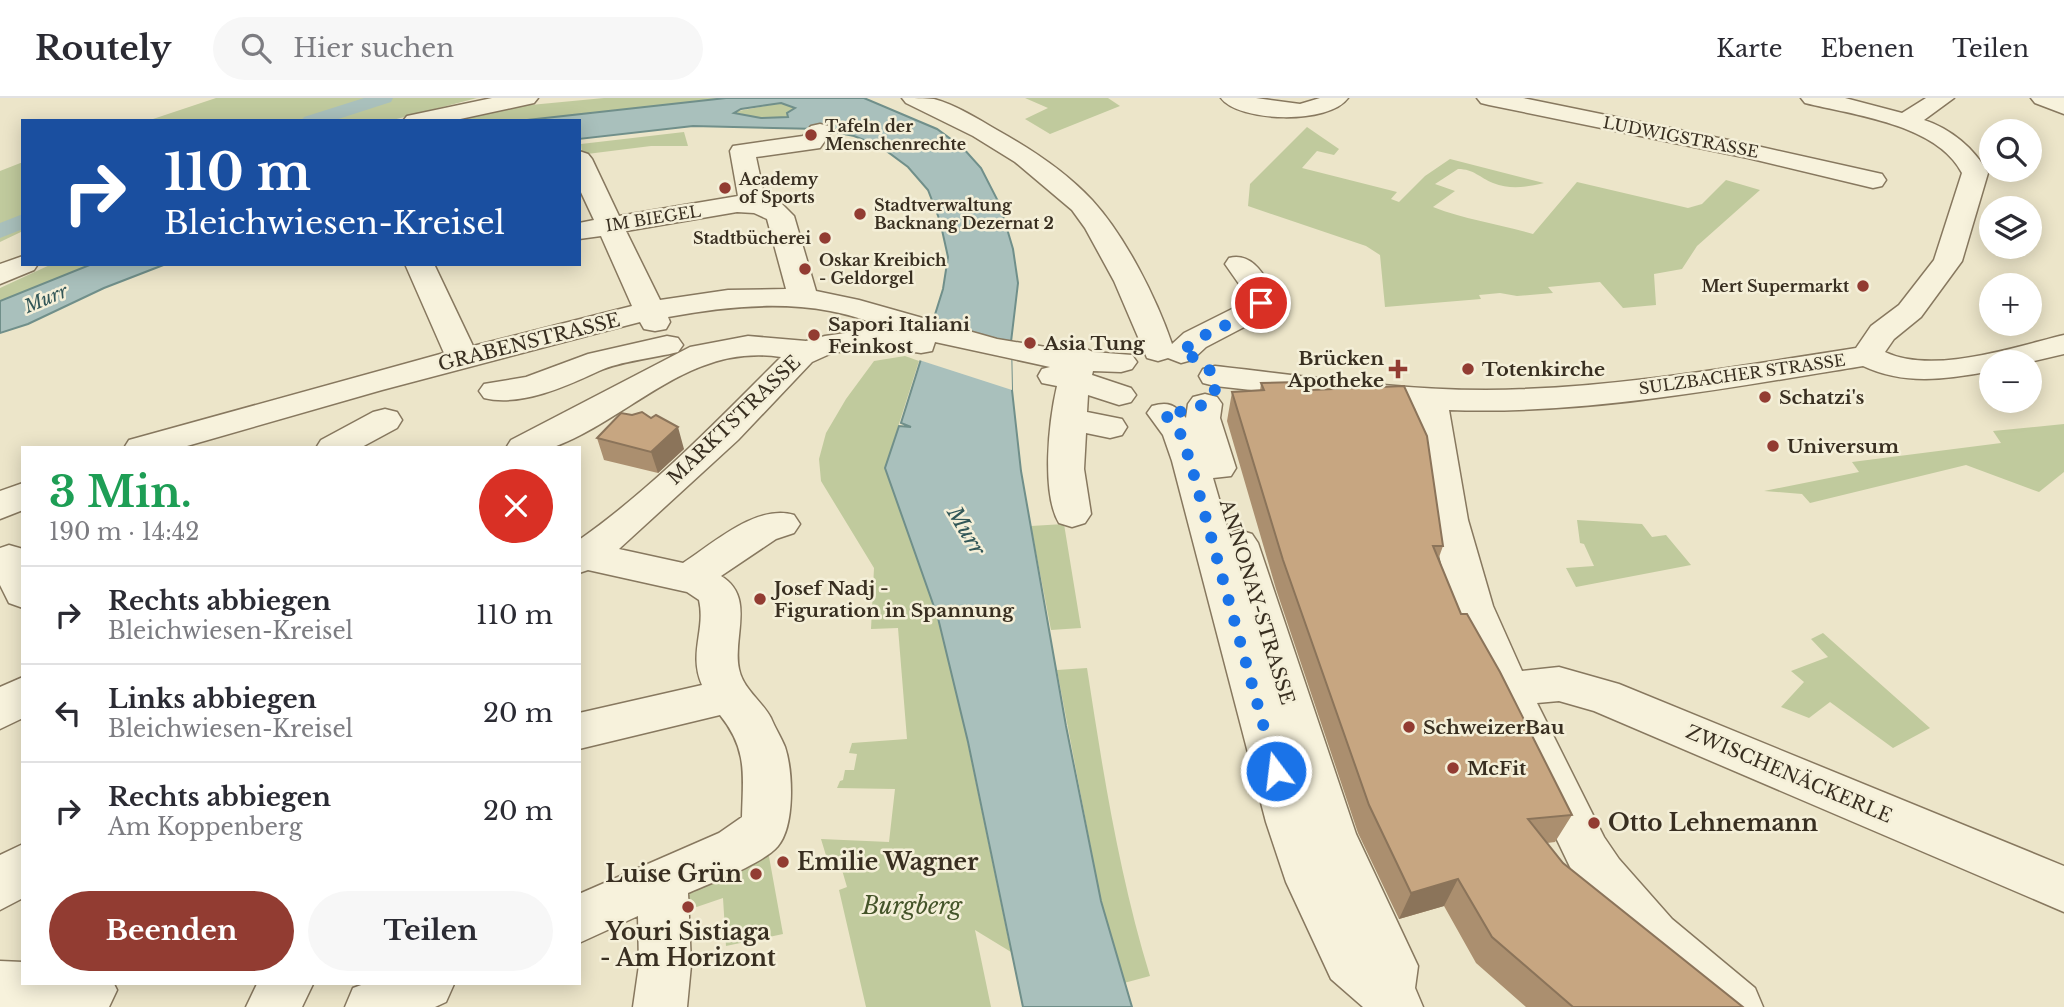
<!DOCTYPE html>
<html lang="de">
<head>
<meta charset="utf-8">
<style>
  :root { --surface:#fff; --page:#f7f7f7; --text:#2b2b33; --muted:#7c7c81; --line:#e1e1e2; --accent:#923c32 }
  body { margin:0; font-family:"Libre Baskerville",serif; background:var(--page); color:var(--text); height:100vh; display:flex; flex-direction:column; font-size:26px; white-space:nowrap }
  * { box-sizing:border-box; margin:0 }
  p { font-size:23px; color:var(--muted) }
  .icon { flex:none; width:38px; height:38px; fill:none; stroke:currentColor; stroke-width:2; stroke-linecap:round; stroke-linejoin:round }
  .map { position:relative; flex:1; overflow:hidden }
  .details { position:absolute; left:21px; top:348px; width:560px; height:539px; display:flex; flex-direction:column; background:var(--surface); border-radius:0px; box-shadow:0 4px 18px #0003 }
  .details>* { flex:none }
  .banner { position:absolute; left:21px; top:21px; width:560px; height:147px; border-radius:0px; box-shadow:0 4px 18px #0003; background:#1a4fa0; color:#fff; overflow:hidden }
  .fabs { position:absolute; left:1979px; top:21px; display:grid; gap:14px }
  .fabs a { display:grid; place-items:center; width:63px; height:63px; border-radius:50%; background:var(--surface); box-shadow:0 4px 18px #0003; font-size:35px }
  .pin { position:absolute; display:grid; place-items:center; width:60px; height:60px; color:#fff; margin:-30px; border:4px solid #fff; border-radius:50%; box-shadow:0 2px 7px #0007 }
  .me { position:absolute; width:77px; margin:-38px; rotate:345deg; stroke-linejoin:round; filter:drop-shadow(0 0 5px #0008) }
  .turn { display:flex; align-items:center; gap:24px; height:147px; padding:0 28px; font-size:32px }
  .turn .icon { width:91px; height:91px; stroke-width:2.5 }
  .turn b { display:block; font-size:49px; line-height:60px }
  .round { display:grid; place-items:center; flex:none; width:74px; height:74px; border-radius:37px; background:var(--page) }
  .summary { display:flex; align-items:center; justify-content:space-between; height:119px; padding:0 28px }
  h1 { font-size:42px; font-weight:700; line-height:52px; color:#1e9e55 }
  .primary-button { display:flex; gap:14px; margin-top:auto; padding:14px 28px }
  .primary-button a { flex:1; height:80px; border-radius:42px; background:var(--accent); color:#fff; font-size:28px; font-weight:700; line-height:80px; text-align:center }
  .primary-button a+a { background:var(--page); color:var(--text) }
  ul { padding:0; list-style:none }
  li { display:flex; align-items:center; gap:21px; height:98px; padding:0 28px; border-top:2px solid var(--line) }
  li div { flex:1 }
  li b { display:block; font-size:26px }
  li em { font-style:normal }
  header { display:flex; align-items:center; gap:42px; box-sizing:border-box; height:98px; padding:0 35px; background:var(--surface); border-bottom:2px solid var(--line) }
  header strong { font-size:33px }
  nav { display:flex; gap:38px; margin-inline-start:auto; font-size:24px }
  .search { width:490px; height:63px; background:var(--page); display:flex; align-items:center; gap:18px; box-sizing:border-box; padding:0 24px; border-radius:38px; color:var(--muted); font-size:26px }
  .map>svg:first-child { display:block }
  .green { fill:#c0ca9d }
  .water { fill:#a9c0bc; stroke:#708f8a; stroke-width:2; fill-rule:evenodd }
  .pier { fill:#ece5c9 }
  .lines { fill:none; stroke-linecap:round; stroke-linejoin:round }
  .canal { fill:#a9c0bc; fill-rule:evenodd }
  .minor-casing { stroke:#87785f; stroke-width:3 }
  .minor { fill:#f7f2dc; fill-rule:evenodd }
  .wall { fill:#ab8f6f }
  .shaded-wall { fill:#8b745a }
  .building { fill:#c7a681; stroke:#8b745a; stroke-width:2 }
  .route { stroke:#1a73e8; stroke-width:12; stroke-dasharray:0 21.6 }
  .poi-dot { fill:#923c32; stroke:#f4efd8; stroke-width:2.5 }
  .labels { text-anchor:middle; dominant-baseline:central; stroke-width:5; stroke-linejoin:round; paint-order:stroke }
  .far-poi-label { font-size:16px; font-weight:bold; fill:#392f21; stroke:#f4efd8; text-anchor:start }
  .far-street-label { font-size:16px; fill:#392f21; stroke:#f4efd8 }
  .far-water-label { font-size:18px; font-style:italic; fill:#315657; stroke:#f4efd8 }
  .poi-label { font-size:19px; font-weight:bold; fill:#392f21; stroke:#f4efd8; text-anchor:start }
  .street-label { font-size:19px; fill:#392f21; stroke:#f4efd8 }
  .water-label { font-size:21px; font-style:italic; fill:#315657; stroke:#f4efd8 }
  .near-poi-label { font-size:23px; font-weight:bold; fill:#392f21; stroke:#f4efd8; text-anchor:start }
  .near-park-label { font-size:23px; font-style:italic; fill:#445429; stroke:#f4efd8 }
</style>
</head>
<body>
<header>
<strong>Routely</strong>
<div class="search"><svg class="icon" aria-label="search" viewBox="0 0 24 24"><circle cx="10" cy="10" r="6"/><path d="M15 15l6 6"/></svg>Hier suchen</div>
<nav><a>Karte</a><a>Ebenen</a><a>Teilen</a></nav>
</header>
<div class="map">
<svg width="2064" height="909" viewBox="0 0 2064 909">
  <rect width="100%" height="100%" fill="#ece5c9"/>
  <path class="green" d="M216,0H477L389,23H147Z
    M604,0H727L518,23H452L520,8Z
    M1025,0H1108L1120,8L1050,36L1025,21L1048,10Z
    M781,5L796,9L788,19L761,20L733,14Z
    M1307,29L1339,51L1334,57L1317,53L1302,70L1397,94L1391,101L1399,104L1425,78L1450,61L1544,85C1526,89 1511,92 1493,85C1480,80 1474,71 1458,71L1435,86L1455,93L1433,109C1466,122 1500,126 1533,136L1577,84L1688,110L1702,106L1726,82L1760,92L1697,148L1682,171L1654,176L1656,207L1623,210L1600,184L1548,189L1553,195L1517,198L1500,195L1479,197L1481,201L1385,209L1380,157L1366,148L1248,108L1250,86Z
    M684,34L688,48H651L587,56H582L581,46Z
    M23,64V133L0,144V73Z
    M52,166H92L0,203V190Z
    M905,258L919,263L885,370L938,520L966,637L1011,854L975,832L991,909H866L839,792L847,789L842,772L831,774L821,741L889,744L895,691L837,690L840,683L843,682L845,672H854L857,656L849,655L852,645L907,641L898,530L871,531L874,470L821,383L819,361L826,335L846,301L874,263Z
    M2064,326V374L2039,394L1966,367L1810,405L1802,396L1764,393L1859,374L1852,364L2001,345L1993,333Z
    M1577,422L1642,426L1652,439L1666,437L1691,467L1576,489L1566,470L1594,468L1584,446L1580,445Z
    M1064,426L1081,530L1051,532L1031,428Z
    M1823,535L1930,630L1893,650L1830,604L1809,620L1781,609L1804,584L1791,573L1828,559L1811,541Z
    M1087,570C1103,674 1119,777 1150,878L1124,885L1101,803L1057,572Z
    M768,753L783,836L726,848L723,800L682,814L689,787Z"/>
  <path class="water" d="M726,0H864L937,31L963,50L981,70L1000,107L1013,151L1018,185L1011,244L1012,292L1021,373L1066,628L1101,803L1132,909H1023L968,644L938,520L885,370L899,328L911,329L901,325L943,191L948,159L940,123L928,92L908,69L881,49L854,38L819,31L693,28L579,41V23H518ZM781,5L795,10L787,15L788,19L761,20L734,15L741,11Z
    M92,166H166L104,190L28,226L0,235V203Z"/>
  <path class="pier" d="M931,218L969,233L1011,244L1012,292L916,261Z"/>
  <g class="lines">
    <path class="canal" d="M364,0H393L391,4L332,23H301L304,19Z
      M23,116V131L0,140V125Z"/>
    <defs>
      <path id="minor" d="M492,0H538L534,5L451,23H403L407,18Z
        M902,0C912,0 925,0 934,1C956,7 978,21 997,32C1031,51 1065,73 1092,102C1125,138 1156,199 1172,246L1184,235L1244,205L1246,196L1225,166L1229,160C1253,154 1264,178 1276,196L1269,216L1206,249L1192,262L1181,265L1168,260L1158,263L1147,260L1114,183L1085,130L1072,112L1015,64L973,38L906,5Z
        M1221,0H1256L1300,6L1320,0H1348C1329,27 1238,24 1221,0Z
        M1477,0H1523L1748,46L1882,76L1886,82L1882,88L1873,90L1748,60L1489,7L1481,5Z
        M1801,0H1845L1902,15L1926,0H1954L1924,22C1951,31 1974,50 1988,75L1962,163L1921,219L1894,241L1885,254C1933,277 2014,249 2064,237V256L2030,264H1992V273C1947,281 1905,288 1863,268C1726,290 1588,317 1449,312L1468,422L1493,508L1522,573L1559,569L1619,586L2064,768V814L1594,613L1559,603L1537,605L1604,739L1619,761L1672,821L1755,890L1763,909H1694C1646,868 1602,825 1570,769C1530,684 1482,598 1453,508C1432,443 1424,376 1415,310L1215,288L1203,285L1199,278L1203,271L1215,268C1305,278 1395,292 1486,292C1610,291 1734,269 1856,250L1871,228L1899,207L1934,162L1962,75C1937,26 1853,17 1805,5Z
        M2031,0H2064V16L2035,5Z
        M820,26L829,28L832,33L820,50L756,59L765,101L782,106L794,118L816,193L859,202L997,241L1046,249L1068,252L1080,248L1093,254L1132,257L1137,264L1132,271L1121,274L1093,273L1092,277L1131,290L1136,297L1131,304L1119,307L1088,297L1087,314L1122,321L1127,329L1122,337L1110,340L1086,335L1084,371L1091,416L1085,425L1072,429L1059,425C1041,395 1049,322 1057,288L1042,285L1038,278L1042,271L1050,269L935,244L932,253L921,255L889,250H866L832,255L812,264L738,342L619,451L683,465C714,445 756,406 794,417L800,426L794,435L776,441L721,478C756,499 732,540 739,571C743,591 762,603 771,620C775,630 781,639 785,649C793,673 795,728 778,748C763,766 711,785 688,795L691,867L687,909H633L639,867L638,818L579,845V796L719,735L742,719C743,677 748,652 720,617L579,651V615L702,587C688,555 706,532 699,502L687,494L588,472L579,475V442C653,390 718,322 781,259C689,245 633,319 554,349C541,354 520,350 506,350L511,342L690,249L748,238L806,243L825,238L866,232L898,233C876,226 853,217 830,213C777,203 721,209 668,219L670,224L666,231L655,233L644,231L640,224L617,230L382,292L180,350H124L129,342L444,255L405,166H434L473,248L632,208L601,138L579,141V125L594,122L579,90V53L588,56L592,61L619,118L738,98L730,53L733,48L803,38L811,28ZM737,114L754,115L767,121L786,191L728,192L660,202L626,133Z
        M23,158V166H38L34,172L0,186V166Z
        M667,238L678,240L683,247L678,254C655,260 620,263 599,273C567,288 521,309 484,300L479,293L484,286L526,279L588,256Z
        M1205,296L1217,299L1222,306L1220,320L1236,370L1231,378L1213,380L1229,435L1239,432L1252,436L1258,445L1356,736L1418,868L1415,890L1423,909H1363L1331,881L1286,784L1266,724L1172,363L1163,337L1147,315L1152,308C1169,303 1175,307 1186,320L1188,306L1193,299Z
        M385,311L397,314L402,322L397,330L360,350H316L321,342L373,314Z
        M23,385V412L0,421V393Z
        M9,447L23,451V510L9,505L0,487V450Z
        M23,579V620L0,631V589Z
        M23,746V800L0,812V757Z
        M0,863L23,864V886H114L117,892L109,909H0Z
        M257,886H313L302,909H246Z
        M364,886H454L446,904L435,909H345L353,890Z"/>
    </defs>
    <use href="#minor" class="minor-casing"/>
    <use href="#minor" class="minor"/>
  </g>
  <path class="wall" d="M1261,285L1299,287L1311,292L1443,448L1438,462L1461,516L1572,717L1555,744L1547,745L1563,765L1743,909H1526L1476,865L1444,808L1399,821L1358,735L1276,491L1227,323L1232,294L1260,293Z
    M632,317L684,351L658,375L604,362L597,340Z"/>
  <path class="shaded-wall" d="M678,329L684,351L658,375L651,354Z
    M1458,781L1444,808L1399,821L1411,795Z"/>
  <path class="building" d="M1298,284L1299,287L1308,286L1311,292L1404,288L1427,338L1443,448H1433L1461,516H1467L1500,574L1572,717L1528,721L1563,765L1743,909H1573L1492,839L1458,781L1411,795L1369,707L1283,462L1232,294L1264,292L1261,285Z
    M642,314L651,320L656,317L678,329L651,354L597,340L621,315L632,317Z"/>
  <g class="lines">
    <path class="route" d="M1261,205L1255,213L1195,242L1181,255L1195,260L1213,275L1215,294C1204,312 1184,314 1164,315L1180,335L1190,363L1276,673"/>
  </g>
  <g class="poi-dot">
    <circle cx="811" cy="37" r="7"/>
    <circle cx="725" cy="90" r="7"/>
    <circle cx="860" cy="116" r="7"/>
    <circle cx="825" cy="140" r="7"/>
    <circle cx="805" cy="171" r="7"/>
    <circle cx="1863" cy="188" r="7"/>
    <circle cx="814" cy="237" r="7"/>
    <circle cx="1030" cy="245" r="7"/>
    <path d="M1394.5 260.5h7v7h7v7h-7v7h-7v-7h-7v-7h7z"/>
    <circle cx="1468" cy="271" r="7"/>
    <circle cx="1765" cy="299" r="7"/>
    <circle cx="1773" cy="348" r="7"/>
    <circle cx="760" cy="501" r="7"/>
    <circle cx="1409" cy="629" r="7"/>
    <circle cx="1453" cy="670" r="7"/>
    <circle cx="1594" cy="725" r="7"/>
    <circle cx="783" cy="764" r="7"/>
    <circle cx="756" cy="776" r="7"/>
    <circle cx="688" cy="809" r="7"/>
  </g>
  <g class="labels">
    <g class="far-poi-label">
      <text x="825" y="28">Tafeln der<tspan x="825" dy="18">Menschenrechte</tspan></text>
      <text x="739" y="81">Academy<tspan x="739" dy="18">of Sports</tspan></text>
      <text x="874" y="107">Stadtverwaltung<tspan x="874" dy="18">Backnang Dezernat 2</tspan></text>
      <text x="811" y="140" text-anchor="end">Stadtbücherei</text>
      <text x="819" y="162">Oskar Kreibich<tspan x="819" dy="18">- Geldorgel</tspan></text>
      <text x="1849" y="188" text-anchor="end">Mert Supermarkt</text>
    </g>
    <g class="far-street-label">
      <text transform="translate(1681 39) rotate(11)">LUDWIGSTRASSE</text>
      <text transform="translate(653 120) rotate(-9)">IM BIEGEL</text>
      <text transform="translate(1742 276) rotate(-8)">SULZBACHER STRASSE</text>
    </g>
    <g class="far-water-label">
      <text transform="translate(46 201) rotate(-23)">Murr</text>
    </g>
    <g class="poi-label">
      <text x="828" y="226">Sapori Italiani<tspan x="828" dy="22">Feinkost</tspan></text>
      <text x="1044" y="245">Asia Tung</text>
      <text x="1384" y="260" text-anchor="end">Brücken<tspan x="1384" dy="22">Apotheke</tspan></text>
      <text x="1482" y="271">Totenkirche</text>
      <text x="1779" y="299">Schatzi's</text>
      <text x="1787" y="348">Universum</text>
      <text x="774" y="490">Josef Nadj -<tspan x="774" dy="22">Figuration in Spannung</tspan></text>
      <text x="1423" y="629">SchweizerBau</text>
      <text x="1467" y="670">McFit</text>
    </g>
    <g class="street-label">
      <text transform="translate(529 244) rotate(-14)">GRABENSTRASSE</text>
      <text transform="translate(734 322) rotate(-44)">MARKTSTRASSE</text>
      <text transform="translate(1257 504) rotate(73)">ANNONAY-STRASSE</text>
      <text transform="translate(1789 676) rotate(23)">ZWISCHENÄCKERLE</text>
    </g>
    <g class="water-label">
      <text transform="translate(966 433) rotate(59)">Murr</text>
    </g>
    <g class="near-poi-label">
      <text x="1608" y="725">Otto Lehnemann</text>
      <text x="797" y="764">Emilie Wagner</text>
      <text x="742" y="776" text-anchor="end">Luise Grün</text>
      <text x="688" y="834" text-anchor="middle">Youri Sistiaga<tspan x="688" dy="26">- Am Horizont</tspan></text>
    </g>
    <g class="near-park-label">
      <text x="912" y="808">Burgberg</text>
    </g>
  </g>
</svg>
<div class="fabs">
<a><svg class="icon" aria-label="search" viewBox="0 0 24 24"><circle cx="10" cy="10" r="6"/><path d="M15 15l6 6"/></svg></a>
<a><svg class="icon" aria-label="layers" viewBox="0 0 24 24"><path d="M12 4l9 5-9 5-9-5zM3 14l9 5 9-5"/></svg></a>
<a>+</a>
<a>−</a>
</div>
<div class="pin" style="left:1261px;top:205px;background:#d93025"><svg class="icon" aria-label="arrive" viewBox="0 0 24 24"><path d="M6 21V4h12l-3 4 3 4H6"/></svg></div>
<svg class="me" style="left:1276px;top:673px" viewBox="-20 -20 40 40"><circle r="17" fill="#1a73e8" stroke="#fff" stroke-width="3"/><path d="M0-11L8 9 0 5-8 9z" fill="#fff"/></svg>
<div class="banner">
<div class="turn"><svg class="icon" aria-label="right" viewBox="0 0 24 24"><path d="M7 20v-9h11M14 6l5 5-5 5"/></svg><div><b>110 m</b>Bleichwiesen-Kreisel</div></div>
</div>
<section class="details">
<div class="summary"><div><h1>3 Min.</h1><p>190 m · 14:42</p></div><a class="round" style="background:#d93025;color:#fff"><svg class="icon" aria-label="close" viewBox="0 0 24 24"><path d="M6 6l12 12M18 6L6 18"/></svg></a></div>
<ul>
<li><svg class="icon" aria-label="right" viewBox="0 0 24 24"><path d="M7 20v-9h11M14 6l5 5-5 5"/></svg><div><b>Rechts abbiegen</b><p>Bleichwiesen-Kreisel</p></div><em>110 m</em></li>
<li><svg class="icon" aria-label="left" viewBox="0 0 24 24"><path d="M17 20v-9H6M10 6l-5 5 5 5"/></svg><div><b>Links abbiegen</b><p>Bleichwiesen-Kreisel</p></div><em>20 m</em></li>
<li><svg class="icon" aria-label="right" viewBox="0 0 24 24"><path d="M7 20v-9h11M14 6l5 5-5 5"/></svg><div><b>Rechts abbiegen</b><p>Am Koppenberg</p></div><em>20 m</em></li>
</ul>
<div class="primary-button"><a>Beenden</a><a>Teilen</a></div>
</section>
</div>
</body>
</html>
